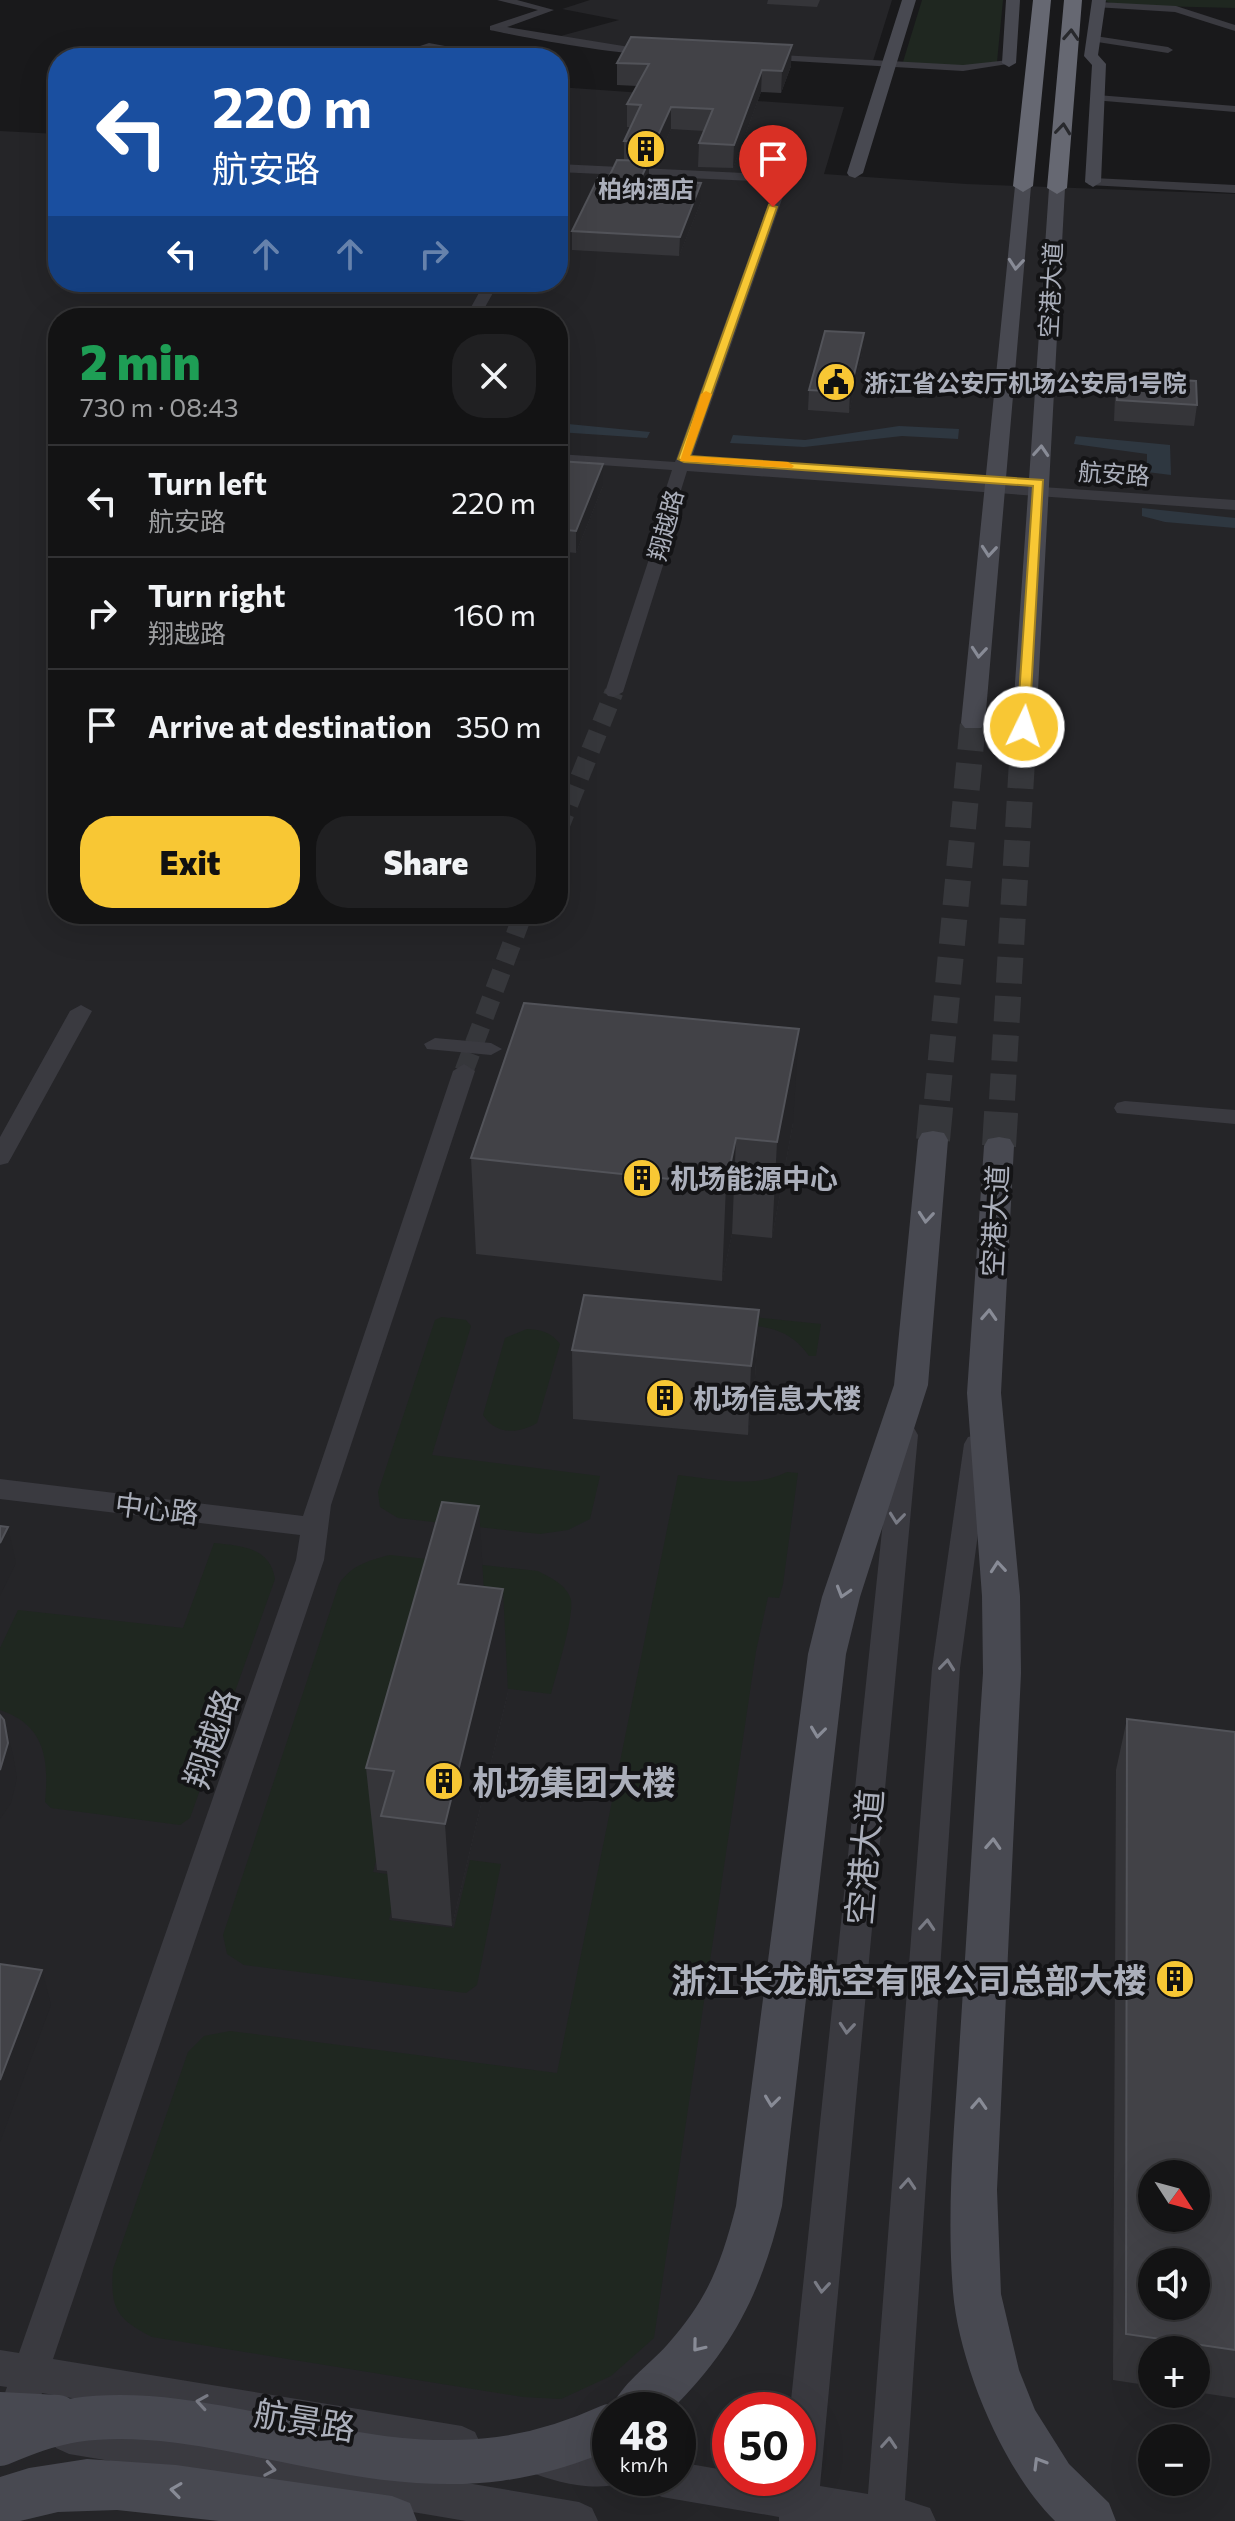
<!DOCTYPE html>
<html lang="en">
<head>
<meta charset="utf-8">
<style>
  :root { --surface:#131314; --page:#202022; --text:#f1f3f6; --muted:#9d9ea0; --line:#323234; --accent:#f8c734 }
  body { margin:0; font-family:Commissioner,"Noto Sans SC",sans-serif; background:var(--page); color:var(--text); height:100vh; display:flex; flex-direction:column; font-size:30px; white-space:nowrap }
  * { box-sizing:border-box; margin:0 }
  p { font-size:26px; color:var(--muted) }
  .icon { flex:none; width:44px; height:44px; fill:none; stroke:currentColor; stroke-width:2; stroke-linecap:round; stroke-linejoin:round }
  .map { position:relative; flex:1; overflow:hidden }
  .details { position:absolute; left:48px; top:308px; width:520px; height:616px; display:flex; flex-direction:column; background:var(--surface); border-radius:32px; box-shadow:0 8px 32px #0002,0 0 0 2px var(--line) }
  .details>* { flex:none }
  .hud { position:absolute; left:48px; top:48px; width:520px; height:244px; border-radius:32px; box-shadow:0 8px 32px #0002,0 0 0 2px var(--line); background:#1a4fa0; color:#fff; overflow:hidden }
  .needle { width:52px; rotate:126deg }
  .tools { position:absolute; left:1138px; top:2160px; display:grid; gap:16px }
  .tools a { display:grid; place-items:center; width:72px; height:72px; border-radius:50%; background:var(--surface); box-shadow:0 8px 32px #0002,0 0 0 2px var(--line); font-size:40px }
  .speed { position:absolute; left:592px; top:2392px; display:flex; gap:16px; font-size:40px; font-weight:700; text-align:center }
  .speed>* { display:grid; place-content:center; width:104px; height:104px; border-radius:50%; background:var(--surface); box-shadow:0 8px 32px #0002,0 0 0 2px var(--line); line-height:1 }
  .speed small { font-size:20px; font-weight:400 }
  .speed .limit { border:12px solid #d22; background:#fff; color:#111 }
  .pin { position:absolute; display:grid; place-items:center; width:68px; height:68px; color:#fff; margin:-82px -34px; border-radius:50% 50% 50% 0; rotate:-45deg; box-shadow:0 0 8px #0007 }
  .pin .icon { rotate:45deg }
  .me { position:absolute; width:88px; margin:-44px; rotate:4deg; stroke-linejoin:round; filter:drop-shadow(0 0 6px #0008) }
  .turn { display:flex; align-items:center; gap:28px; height:168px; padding:0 32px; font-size:36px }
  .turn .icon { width:104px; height:104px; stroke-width:2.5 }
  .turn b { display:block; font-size:56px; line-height:68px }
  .lanes { display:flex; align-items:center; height:76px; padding:0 32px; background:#0003; justify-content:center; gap:40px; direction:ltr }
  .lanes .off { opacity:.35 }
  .round { display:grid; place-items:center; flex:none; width:84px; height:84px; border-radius:32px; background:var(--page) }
  .overview { display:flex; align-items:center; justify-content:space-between; height:136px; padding:0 32px }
  h1 { font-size:48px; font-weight:800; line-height:60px; color:#1e9e55 }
  .primary-button { display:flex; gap:16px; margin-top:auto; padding:16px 32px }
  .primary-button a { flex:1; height:92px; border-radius:32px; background:var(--accent); color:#111; font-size:32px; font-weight:800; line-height:92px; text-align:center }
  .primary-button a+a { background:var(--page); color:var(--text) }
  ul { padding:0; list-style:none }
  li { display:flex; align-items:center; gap:24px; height:112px; padding:0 32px; border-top:2px solid var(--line) }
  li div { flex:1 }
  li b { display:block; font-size:30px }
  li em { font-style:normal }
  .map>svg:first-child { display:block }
  .built { fill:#252528; fill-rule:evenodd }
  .green { fill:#1f2720 }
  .water { fill:#2e3740 }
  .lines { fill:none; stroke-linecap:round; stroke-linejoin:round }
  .street-tunnel { stroke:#36373b; stroke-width:19; stroke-dasharray:19 10; stroke-linecap:butt }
  .secondary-tunnel-far1 { stroke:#36373b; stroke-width:26; stroke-dasharray:26 13; stroke-linecap:butt }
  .secondary-tunnel { stroke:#36373b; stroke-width:34; stroke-dasharray:34 17; stroke-linecap:butt }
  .street { fill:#3a3a40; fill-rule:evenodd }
  .secondary { fill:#484951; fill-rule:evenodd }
  .highway { fill:#666872; fill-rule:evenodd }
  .secondary-bridge { stroke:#484951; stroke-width:44 }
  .wall { fill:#353539 }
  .shaded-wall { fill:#242427 }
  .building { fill:#424247; stroke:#525359; stroke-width:2; fill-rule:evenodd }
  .oneway { stroke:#28292d }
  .oneway2 { stroke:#888b96 }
  .oneway3 { stroke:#787a84 }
  .route { fill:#f8c734; stroke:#a18122; stroke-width:2 }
  .slow { fill:#f59e0b }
  .labels { text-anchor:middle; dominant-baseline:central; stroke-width:8; stroke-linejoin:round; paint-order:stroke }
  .far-poi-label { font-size:24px; font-weight:bold; fill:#abafbb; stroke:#141416 }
  .far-street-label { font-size:24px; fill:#abafbb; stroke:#141416 }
  .poi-label { font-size:28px; font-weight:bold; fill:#abafbb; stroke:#141416; text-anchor:start }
  .street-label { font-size:28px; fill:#abafbb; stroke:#141416 }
  .near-street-label { font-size:34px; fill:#abafbb; stroke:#141416 }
  .near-poi-label { font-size:34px; font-weight:bold; fill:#abafbb; stroke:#141416; text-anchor:start }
</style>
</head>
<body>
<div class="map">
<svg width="1235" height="2521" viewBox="0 0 1235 2521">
  <rect width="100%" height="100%" fill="#19191b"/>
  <path class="built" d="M590,0H892L873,61L628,49L557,37L619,20L562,9Z
    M558,87L844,107L824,174L966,184L1235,194V2521H0V131L58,134V282H558ZM58,318H558V914H58ZM1152,2174H1196V2218H1152ZM1152,2262H1196V2306H1152ZM1152,2350H1196V2394H1152ZM610,2410H678V2478H610ZM730,2410H798V2478H730ZM1152,2438H1196V2482H1152Z"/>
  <path class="green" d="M922,0H1003L997,62L961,67L903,62Z
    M1103,0H1235V8L1116,5Z
    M742,1316L821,1324L816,1356H809C791,1330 770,1327 741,1324Z
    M442,1317L466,1320L471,1326L432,1455L600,1476L590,1519L568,1530L540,1534L398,1518L380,1507L378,1492L435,1320Z
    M527,1329C542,1330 551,1332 560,1344L537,1423C518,1434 496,1435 483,1415L505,1338Z
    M787,1472L798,1473L783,1584L779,1598L768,1597L756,1651L654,2338L611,2376L561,2399L523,2397L152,2337C117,2319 110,2309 113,2269L188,2052L204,2036L230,2031L557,2073L678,1475C714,1479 753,1489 787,1472Z
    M214,1543C242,1546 270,1547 275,1579L190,1818L180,1825L51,1808L45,1802C49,1761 46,1725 0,1710V1648L18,1610L183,1628Z
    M390,1555L538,1571C551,1578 567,1585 571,1600C574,1617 556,1675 551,1694L470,1684L447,1602L373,1872L400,1876L389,1920L454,1928L470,1860L501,1864L477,1985L466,1993L244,1965L227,1954L223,1935L339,1584C352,1565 367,1561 390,1555Z"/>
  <path class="water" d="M558,423L650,432L647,438L558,432Z
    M899,426L959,429L958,439L902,436L804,447L730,443L733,435L805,440Z
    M1076,436L1170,445L1171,475L1147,472V454L1074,444Z
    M1142,508L1235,518V528L1165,522L1142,516Z"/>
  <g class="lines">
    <path class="street-tunnel" d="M558,831L614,692
      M464,1071L523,914"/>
    <path class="secondary-tunnel-far1" d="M937,1100L973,723
      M1002,1100L1024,727"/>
    <path class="secondary-tunnel" d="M933,1140L937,1098
      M999,1146L1002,1098"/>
    <path class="street" d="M497,0H517L554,10L507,27L660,52C645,61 516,36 490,30V26L538,10Z
      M1098,2L1176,6L1235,25V31L1175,12L1095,7Z
      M1095,36L1168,47L1173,50L1168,53L1091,41L1090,39Z
      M429,43L445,46L400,58H384Z
      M760,54L963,65L1009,60L1014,63L963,71L756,59L755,57Z
      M1097,95L1235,106V112L1093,100L1092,98Z
      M558,164L783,175L789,179L690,463L1235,500V510L687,471L671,522L666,556L623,692L614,697L608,696L605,692L650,556L655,522L672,470L558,462V454L675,462L776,182L558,172Z
      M1093,178L1235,185V193L1089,185L1087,182Z
      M485,282H499L479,318H465Z
      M81,1005L92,1011L11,1158L8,1163L0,1165V1137L70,1011Z
      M435,1038L491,1043L502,1049L491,1055L427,1049L424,1044Z
      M464,1064L475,1071L331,1505L324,1560L53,2359L462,2426L475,2432L481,2445L475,2458L462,2464L42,2393L26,2436L13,2442L0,2436V2407L7,2387L0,2386V2350L19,2353L296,1560L300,1535L0,1499V1479L303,1516L453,1071Z
      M1125,1101L1235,1110V1124L1117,1113L1114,1108L1117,1103Z
      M905,1426L914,1428L918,1435L820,2486L868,2494L932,1668L964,1444L968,1437L977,1435L986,1437L990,1444L960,1668L905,2500L930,2508L936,2521H779V2517L662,2497L649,2491L643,2478H678V2462L730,2471V2478H798V2410H790L892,1435L896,1428Z
      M69,2416L579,2502L592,2508L598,2521H466L69,2454L56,2448L50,2435L56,2422Z
      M541,2439L610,2450V2478H625L623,2482C598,2493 553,2482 528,2471L522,2458L528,2445Z"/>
    <path class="secondary" d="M902,0H916L863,173L855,178L849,176L847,173Z
      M1006,0H1020L1016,63L1009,67L1002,63Z
      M1092,0H1106L1098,55L1106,64L1101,182L1093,187L1085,182L1092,65L1084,56Z
      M1023,181L1031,186L985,723L981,728H965L961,723L1015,186Z
      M1057,183L1065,188L1036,727L1032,732H1016L1012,727L1049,188Z
      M933,1131L944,1133L948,1140L928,1385L860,1597L846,1654L782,2206C762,2290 734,2348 671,2410H610C622,2383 648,2366 667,2345C708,2299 721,2264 736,2206L808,1654L822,1597L894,1385L918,1140L922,1133Z
      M999,1137L1010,1139L1014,1146L1001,1393L1020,1596L1021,1673L997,2190L1001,2294L1019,2370L1035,2410L1069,2464L1109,2503L1116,2521H1055C1003,2470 959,2364 953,2292C946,2207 955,2121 960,2037C968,1916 975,1794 983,1673L982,1596L967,1393L984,1146L988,1139Z
      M87,2459L176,2465L392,2496L410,2503L417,2521H219L117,2510L58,2512L20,2521H0V2477L29,2468Z"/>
    <path class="highway" d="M1033,0H1051L1033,186L1023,192L1013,186Z
      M1064,0H1082L1067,188L1057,194L1047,188Z"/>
    <path class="secondary-bridge" d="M0,2414L58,2417
      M0,2444C24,2434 49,2424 76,2420C175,2406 285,2446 384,2458C468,2468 533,2461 610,2426"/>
  </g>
  <path class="wall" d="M768,0H820L817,7L767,4Z
    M617,63L791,66L781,93L761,92L733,168L698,167L699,143L704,131L671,129L655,166L649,165L648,181L701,202L679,256L572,250V231L608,179L624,160V141L630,127H627V104L637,86L617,85Z
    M864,333L862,353L849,413L808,410L809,390Z
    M1118,376L1197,405L1194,426L1114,421L1115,396Z
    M558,461L603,486L576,553L558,551Z
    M793,1123L772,1238L732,1234L722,1281L476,1254L471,1158Z
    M759,1310L755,1378L748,1435L573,1419L572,1350Z
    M484,1587L508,1692L452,1926L392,1918L387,1871L377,1870L366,1768Z
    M1127,1719L1235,1732V2398L1196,2392V2350H1152V2386L1113,2380L1116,1770Z"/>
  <path class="shaded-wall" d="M792,45L791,66L781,93L782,71Z
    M762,70L761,92L733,168L734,145Z
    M671,107V129L655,166V142Z
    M649,161V179L640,199V180Z
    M701,183V202L679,256L680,237Z
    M864,333L862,353L849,413L850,392Z
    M603,464V486L576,553V531Z
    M799,1029L793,1123L772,1238L777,1142Z
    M736,1138L732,1234L722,1281L726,1185Z
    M759,1310L755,1378L748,1435L751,1366Z
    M479,1506L485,1609L458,1584Z
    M8,1527L16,1563L0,1596V1543Z
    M503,1589L508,1692L452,1926L445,1824Z
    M4,1720L13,1755L17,1778L11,1803L0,1819V1770Z
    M42,1970L51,2005L0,2142V2080Z"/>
  <path class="building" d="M631,37L792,45L782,71L762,70L734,145L699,143L713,109L671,107L655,142L624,141L641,105L627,104L649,64L617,63Z
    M617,160L649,161L640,180L701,183L680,237L572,231L598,178L608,179Z
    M825,331L864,333L850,392L809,390Z
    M1118,376L1196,381L1197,405L1117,400Z
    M558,461L603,464L576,531L558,529Z
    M524,1003L799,1029L777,1142L736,1138L726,1185L471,1158Z
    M584,1295L759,1310L751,1366L572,1350Z
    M442,1502L479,1506L458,1584L503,1589L445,1824L381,1816L394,1771L366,1768Z
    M0,1526L8,1527L0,1543Z
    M0,1715L4,1720L8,1743L0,1770Z
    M1127,1719L1235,1732V2350L1126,2334ZM1152,2174H1196V2218H1152ZM1152,2262H1196V2306H1152Z
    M0,1964L42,1970L0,2080Z"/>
  <defs><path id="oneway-chevron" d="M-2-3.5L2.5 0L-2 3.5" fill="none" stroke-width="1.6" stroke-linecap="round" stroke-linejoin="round" transform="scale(2)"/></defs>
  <g class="oneway">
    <use href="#oneway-chevron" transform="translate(1071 35) rotate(-87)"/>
    <use href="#oneway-chevron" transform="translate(1063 129) rotate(-84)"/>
  </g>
  <g class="oneway2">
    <use href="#oneway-chevron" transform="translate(1016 264) rotate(95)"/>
    <use href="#oneway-chevron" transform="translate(1041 451) rotate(-86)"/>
    <use href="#oneway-chevron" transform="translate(989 551) rotate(95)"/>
    <use href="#oneway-chevron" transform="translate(979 652) rotate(95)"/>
    <use href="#oneway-chevron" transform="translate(926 1217) rotate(95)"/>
    <use href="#oneway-chevron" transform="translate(989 1315) rotate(-87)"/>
    <use href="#oneway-chevron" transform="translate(998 1567) rotate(-95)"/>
    <use href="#oneway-chevron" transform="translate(843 1592) rotate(107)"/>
    <use href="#oneway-chevron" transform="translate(818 1732) rotate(97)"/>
    <use href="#oneway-chevron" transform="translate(993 1844) rotate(-87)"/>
    <use href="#oneway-chevron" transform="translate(772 2101) rotate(97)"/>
    <use href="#oneway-chevron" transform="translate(979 2104) rotate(-87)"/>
    <use href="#oneway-chevron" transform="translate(698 2346) rotate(129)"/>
    <use href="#oneway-chevron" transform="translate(1039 2463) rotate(-121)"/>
    <use href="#oneway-chevron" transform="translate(176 2490) rotate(-172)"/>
  </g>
  <g class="oneway3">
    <use href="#oneway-chevron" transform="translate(897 1518) rotate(96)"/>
    <use href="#oneway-chevron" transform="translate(947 1665) rotate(-84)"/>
    <use href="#oneway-chevron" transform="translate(927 1925) rotate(-86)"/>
    <use href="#oneway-chevron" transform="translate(847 2028) rotate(95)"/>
    <use href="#oneway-chevron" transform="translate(908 2184) rotate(-86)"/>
    <use href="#oneway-chevron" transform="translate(822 2287) rotate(95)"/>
    <use href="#oneway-chevron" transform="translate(202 2402) rotate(-171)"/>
    <use href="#oneway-chevron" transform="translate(889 2443) rotate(-86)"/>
    <use href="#oneway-chevron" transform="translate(270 2469) rotate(10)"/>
  </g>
  <path class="route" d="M769,205L777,207L690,456L1043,480L1029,729L1017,727L1033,486L684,462L678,459Z"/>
  <path class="slow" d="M706,391L712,394L690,456L788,462L794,466L792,468L680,461L701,394Z"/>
  <defs>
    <symbol id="building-disc" viewBox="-11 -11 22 22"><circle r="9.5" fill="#f8c734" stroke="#141416"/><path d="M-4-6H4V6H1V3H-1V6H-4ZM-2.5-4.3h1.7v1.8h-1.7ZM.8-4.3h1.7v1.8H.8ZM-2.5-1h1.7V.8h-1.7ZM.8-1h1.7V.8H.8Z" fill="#111"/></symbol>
    <symbol id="civic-disc" viewBox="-11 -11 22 22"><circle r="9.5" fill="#f8c734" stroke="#141416"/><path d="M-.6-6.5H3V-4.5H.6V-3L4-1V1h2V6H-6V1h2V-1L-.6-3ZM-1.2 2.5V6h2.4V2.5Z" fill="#111"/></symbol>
  </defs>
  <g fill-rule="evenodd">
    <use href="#building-disc" x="624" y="127" width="44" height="44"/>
    <use href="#civic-disc" x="814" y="360" width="44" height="44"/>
    <use href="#building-disc" x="620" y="1156" width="44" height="44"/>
    <use href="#building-disc" x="643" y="1376" width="44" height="44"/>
    <use href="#building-disc" x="422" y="1759" width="44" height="44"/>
    <use href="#building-disc" x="1153" y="1957" width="44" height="44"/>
  </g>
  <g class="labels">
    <g class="far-poi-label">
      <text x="646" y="188">柏纳酒店</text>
      <text x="864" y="382" text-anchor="start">浙江省公安厅机场公安局1号院</text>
    </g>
    <g class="far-street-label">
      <text transform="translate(1050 290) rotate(-87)">空港大道</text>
      <text transform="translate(1114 473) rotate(4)">航安路</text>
      <text transform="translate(665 525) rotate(-75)">翔越路</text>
    </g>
    <g class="poi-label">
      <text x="670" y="1178">机场能源中心</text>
      <text x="693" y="1398">机场信息大楼</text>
    </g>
    <g class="street-label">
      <text transform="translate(994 1221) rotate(-87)">空港大道</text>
      <text transform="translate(157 1508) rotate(7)">中心路</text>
    </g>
    <g class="near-street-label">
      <text transform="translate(210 1738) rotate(-71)">翔越路</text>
      <text transform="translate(863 1857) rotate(-85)">空港大道</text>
      <text transform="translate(305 2419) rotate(9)">航景路</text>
    </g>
    <g class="near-poi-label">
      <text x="472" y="1781">机场集团大楼</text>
      <text x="1147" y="1979" text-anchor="end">浙江长龙航空有限公司总部大楼</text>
    </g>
  </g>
</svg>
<div class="tools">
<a><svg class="needle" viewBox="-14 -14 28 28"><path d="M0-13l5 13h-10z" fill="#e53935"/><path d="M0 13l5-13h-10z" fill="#9d9ea0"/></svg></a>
<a><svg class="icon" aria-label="sound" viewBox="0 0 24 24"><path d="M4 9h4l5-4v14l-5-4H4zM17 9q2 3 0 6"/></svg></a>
<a>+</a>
<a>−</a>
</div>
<div class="speed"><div>48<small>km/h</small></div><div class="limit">50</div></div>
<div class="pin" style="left:773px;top:207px;background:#d93025"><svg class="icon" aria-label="arrive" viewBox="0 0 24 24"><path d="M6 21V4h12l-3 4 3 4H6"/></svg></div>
<svg class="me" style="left:1024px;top:727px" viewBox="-20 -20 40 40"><circle r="17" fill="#f8c734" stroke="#fff" stroke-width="3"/><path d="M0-11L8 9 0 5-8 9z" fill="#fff"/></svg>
<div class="hud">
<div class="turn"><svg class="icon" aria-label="left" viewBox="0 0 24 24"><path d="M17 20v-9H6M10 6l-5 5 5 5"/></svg><div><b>220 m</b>航安路</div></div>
<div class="lanes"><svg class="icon" aria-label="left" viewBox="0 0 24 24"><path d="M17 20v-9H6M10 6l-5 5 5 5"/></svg><svg class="icon off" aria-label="ahead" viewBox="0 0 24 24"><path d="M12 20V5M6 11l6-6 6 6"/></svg><svg class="icon off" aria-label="ahead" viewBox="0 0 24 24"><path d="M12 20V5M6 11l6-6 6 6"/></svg><svg class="icon off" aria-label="right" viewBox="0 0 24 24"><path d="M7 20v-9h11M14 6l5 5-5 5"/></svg></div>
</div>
<section class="details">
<div class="overview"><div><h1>2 min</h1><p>730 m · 08:43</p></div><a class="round"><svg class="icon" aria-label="close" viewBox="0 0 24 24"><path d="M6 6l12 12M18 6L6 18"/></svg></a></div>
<ul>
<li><svg class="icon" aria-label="left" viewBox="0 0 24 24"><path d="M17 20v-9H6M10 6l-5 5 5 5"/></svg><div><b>Turn left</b><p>航安路</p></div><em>220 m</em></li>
<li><svg class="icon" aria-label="right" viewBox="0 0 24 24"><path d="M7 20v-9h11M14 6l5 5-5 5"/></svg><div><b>Turn right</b><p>翔越路</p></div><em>160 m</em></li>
<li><svg class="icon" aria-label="arrive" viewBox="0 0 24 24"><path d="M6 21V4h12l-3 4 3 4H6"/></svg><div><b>Arrive at destination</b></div><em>350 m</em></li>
</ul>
<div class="primary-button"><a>Exit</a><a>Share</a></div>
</section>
</div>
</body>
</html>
